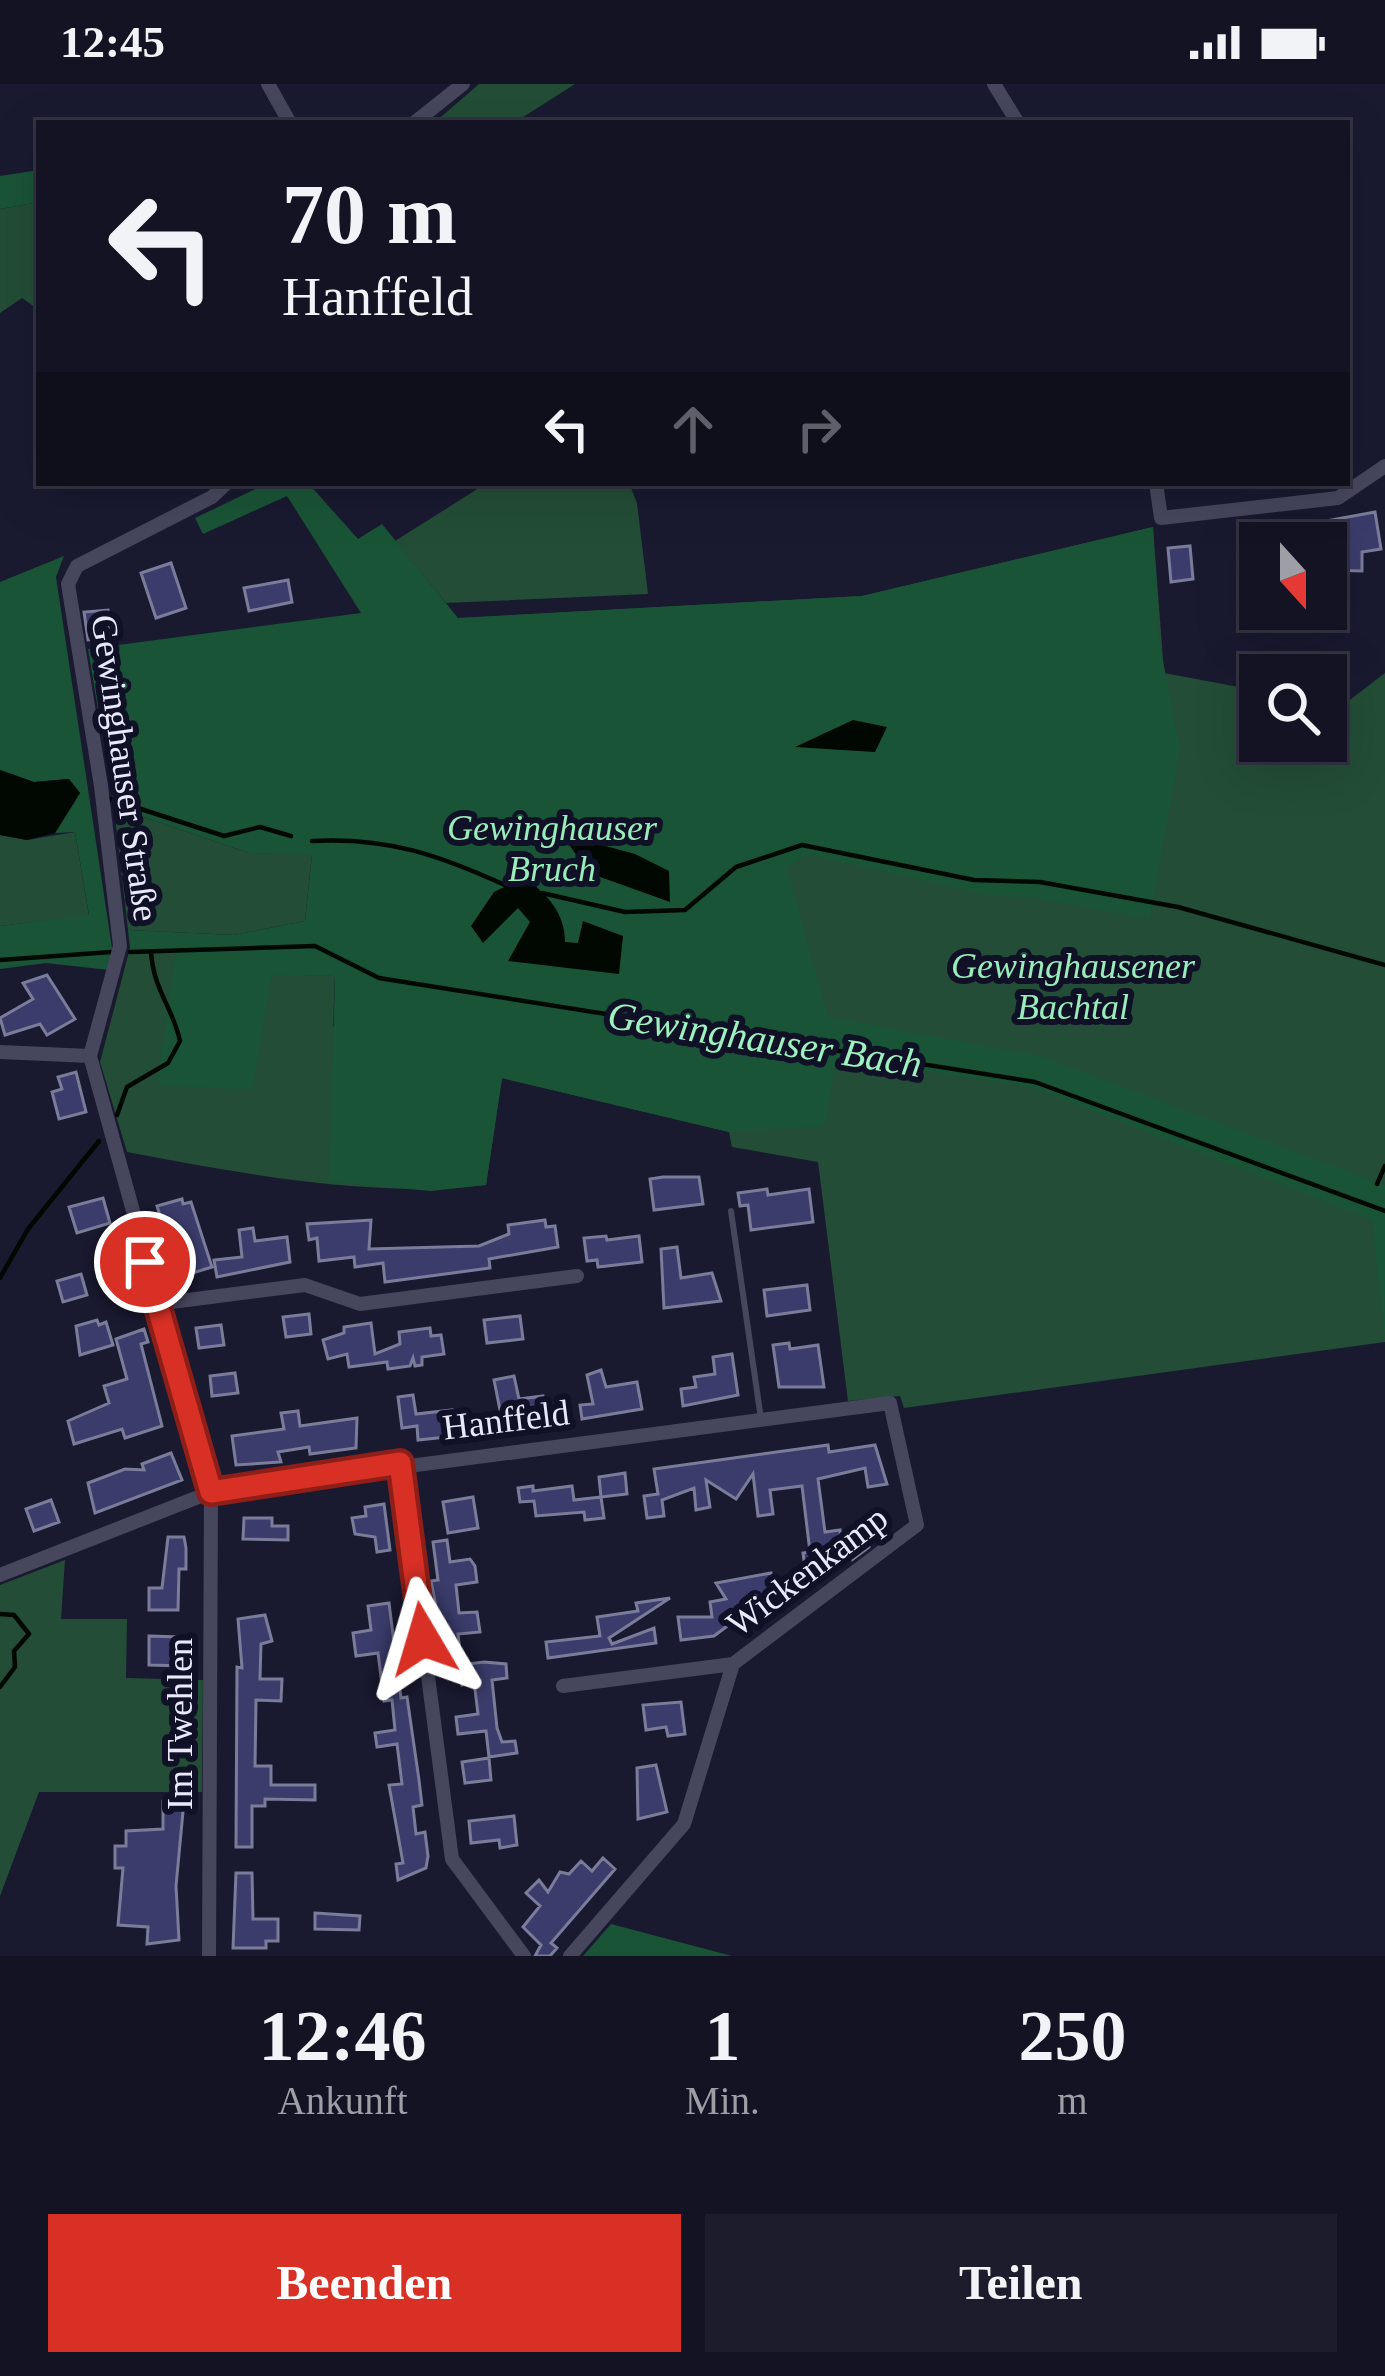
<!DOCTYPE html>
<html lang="de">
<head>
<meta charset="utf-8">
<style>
  :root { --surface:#131324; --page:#1c1c2c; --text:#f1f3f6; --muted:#9d9ea6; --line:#323241; --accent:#d93025 }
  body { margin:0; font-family:"Times New Roman",serif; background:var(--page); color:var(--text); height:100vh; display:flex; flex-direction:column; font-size:45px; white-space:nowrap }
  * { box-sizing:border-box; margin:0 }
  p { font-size:39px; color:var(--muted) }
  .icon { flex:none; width:66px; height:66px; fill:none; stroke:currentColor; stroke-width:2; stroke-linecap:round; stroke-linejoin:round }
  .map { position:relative; height:1872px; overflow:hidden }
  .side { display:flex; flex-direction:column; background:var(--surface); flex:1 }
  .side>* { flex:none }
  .banner { position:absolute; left:36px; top:36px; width:1314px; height:366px; border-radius:0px; box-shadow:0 12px 48px #0002,0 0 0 3px var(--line); background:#131324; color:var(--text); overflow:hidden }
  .needle { width:78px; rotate:159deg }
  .fabs { position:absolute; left:1239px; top:438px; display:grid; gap:24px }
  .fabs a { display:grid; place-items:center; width:108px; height:108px; border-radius:0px; background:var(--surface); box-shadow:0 12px 48px #0002,0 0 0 3px var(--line); font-size:60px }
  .pin { position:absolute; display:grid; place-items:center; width:102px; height:102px; color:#fff; margin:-51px; border:6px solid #fff; border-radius:50%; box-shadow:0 3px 12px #0007 }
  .me { position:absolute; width:132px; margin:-66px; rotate:353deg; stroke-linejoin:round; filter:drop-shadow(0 0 9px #0008) }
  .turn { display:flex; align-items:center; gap:42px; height:252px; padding:0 48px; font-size:54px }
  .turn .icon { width:156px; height:156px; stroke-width:2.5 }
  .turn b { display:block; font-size:84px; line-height:102px }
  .lanes { display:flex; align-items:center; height:114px; padding:0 48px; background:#0003; justify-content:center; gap:60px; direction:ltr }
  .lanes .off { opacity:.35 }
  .eta { display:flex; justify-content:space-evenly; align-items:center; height:204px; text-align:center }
  .eta b { font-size:72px; font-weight:600; line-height:84px }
  .action { display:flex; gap:24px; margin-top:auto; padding:24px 48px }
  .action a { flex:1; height:138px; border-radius:0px; background:var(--accent); color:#fff; font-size:48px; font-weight:600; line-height:138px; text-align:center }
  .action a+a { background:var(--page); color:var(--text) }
  .status { display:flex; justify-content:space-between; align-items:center; height:84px; padding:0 60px; background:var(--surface); direction:ltr }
  .status svg { height:33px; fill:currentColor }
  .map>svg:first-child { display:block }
  .green { fill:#234d36 }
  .forest { fill:#1a5436 }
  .water { fill:#000801 }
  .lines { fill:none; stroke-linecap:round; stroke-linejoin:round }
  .stream { stroke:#000801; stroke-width:4.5 }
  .building { fill:#3b3c6b; stroke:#7a7c99; stroke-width:3 }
  .service { stroke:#46475d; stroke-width:6 }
  .minor { stroke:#46475d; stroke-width:14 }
  .route-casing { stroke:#8d1f18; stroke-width:30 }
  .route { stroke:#d93025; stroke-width:21 }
  .labels { text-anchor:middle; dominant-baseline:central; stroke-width:12; stroke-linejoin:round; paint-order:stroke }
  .street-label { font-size:36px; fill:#e8eafa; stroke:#101026 }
  .park-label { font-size:36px; font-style:italic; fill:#98edba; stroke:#101026 }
  .water-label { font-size:39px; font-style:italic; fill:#9df2bf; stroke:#101026 }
</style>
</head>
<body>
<div class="status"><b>12:45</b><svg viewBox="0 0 49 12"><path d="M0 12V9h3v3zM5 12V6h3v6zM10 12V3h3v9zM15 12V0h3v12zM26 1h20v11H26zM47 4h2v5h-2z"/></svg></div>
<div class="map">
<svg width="1385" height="1872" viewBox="0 0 1385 1872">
  <rect width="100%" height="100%" fill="#191930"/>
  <path class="green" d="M479,0H575L514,39H434Z
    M39,118V226L22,214L0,229V125Z
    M487,399H629L637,419L648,510L446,519L395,457Z
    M1153,443L1164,589L1260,607V657H1326V619L1342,622L1385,589V1258L904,1324L900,1312L848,1317L818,1078L732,1063L729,1048L502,994L486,1101C367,1114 244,1090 127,1068L100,978L130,864H176L172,917L272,890L335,892L333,944L458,534L862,512Z
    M114,723L249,769L312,770L305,837L234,851L128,846Z
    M75,748L89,832L0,842V751L27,756Z
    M65,1476L61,1535H127L126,1594L203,1596L202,1708H39L0,1812V1501Z"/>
  <path class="forest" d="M39,86V118L0,125V92Z
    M268,399H308L358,455L382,440L458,534L862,512L1153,443L1158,551L1180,665L1150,835L1030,813L991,812L806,770L787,784L828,933L1041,972L1385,1101V1255L1372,1136L1030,1003L836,974L825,1042L729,1048L502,994L486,1101L431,1107L329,1098L335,892L272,891L252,1006L157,1001L176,865L130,864L128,846L234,851L305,837L312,771L249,769L114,723L88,565L361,529L287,412L203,450L195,434Z
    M64,472L56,493L112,864L109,886L46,879L0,885V842L89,831L75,748L55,749L80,709L68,695L34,698L0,686V498Z
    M611,1840L732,1872H733H583Z"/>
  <path class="water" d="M853,636L887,643L875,668L795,663Z
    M0,686L34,698L69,695L80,709L55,749L27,756L0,751Z
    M598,760L635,770L669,787L670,818L589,789L570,762Z
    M524,793C548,811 565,829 565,858L578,859L583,837L623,852L619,890L508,877L530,838L518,824L483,859L471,842L494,808Z"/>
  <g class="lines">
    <path class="stream" d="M107,714L224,752L260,743L291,752
      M312,757C388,753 439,771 507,802
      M542,809L625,828L685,826L736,783L802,761L974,796L1040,798L1178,823L1385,881
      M130,868L315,862L379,894L1035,998L1385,1127
      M0,876L111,868
      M117,1031L127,1003L168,979L180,957C172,921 154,908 151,868
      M1377,1100L1385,1082
      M0,1194L28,1145L99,1057
      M0,1530L14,1531L29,1550L14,1567L15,1583L0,1603"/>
  </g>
  <path class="building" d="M1375,428L1381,465L1362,468V487L1326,486V459H1253V445L1326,442V437Z
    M1190,462L1193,495L1171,498L1168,464Z
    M171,479L186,524L156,534L141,489Z
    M288,496L292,518L249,527L244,504Z
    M108,526L110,554L88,556L84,528Z
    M47,891L75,935L47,951L40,940L5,951L0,934L33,915L23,899Z
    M76,988L86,1028L59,1035L52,1008L62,1005L58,993Z
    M663,1093H699L703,1120L654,1126L650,1095Z
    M767,1105L768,1111L809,1105L813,1138L751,1146L748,1121L740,1122L738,1109Z
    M103,1114L110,1139L77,1149L69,1123Z
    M182,1115L183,1120L191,1118L212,1183L186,1191L172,1143L164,1145L157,1122Z
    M371,1136L369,1165L479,1162L509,1150L508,1141L545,1136L546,1143L555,1142L558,1163L489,1175L490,1184L385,1198L383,1179L355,1183L354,1173L319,1177L317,1154L309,1156L307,1140Z
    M253,1144L255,1157L287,1153L290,1178L217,1193L214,1176L242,1173L239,1146Z
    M606,1152L607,1156L639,1152L642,1178L598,1183L597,1176L587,1177L584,1154Z
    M677,1163L681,1194L712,1189L721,1217L664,1224L661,1165Z
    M81,1190L87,1211L63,1218L57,1197Z
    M807,1201L810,1226L767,1232L764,1206Z
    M309,1230L311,1250L286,1253L283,1233Z
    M520,1232L523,1255L487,1259L484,1236Z
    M97,1236L99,1241L106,1238L113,1261L80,1271L76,1242Z
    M371,1239L375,1270L400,1260L399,1248L430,1244L431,1252L441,1251L444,1270L422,1273V1281L415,1282L413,1274L410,1282L388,1285L387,1278L349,1283L347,1270L328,1275L323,1256L344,1249V1243Z
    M221,1241L224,1261L199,1264L196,1244Z
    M144,1245L148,1258L141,1260L162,1342L125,1354L122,1345L74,1360L68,1337L109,1319L104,1302L127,1295L116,1255Z
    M789,1259L790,1265L818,1261L824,1303H779L773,1261Z
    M732,1270L738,1311L683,1322L681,1305L696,1303L694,1293L715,1290L713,1273Z
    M601,1286L606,1303L637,1298L642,1325L582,1335L580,1321L593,1320L587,1291Z
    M235,1289L238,1309L212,1312L210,1292Z
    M514,1292L519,1315L543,1312L546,1336L491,1347L489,1333L501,1331L494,1296Z
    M413,1311L416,1330L452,1326L456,1352L418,1356L417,1342L402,1344L398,1313Z
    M298,1327L300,1342L357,1334L356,1364L310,1370L309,1363L278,1368L281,1378L236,1381L232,1352L284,1345L281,1329Z
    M828,1361L829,1368L875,1361L887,1400L868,1403L865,1384L818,1395L825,1448L840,1446L841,1456L868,1453L869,1463L853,1475V1469L827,1473L819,1478L820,1489L806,1491L803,1469L810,1468L802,1402L770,1406L773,1430L758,1432L753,1390L736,1415L706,1396L710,1423L696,1426L694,1404L662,1416L664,1432L647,1434L644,1412L658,1410L654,1385Z
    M171,1369L182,1396L95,1429L88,1399L125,1385L144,1386L142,1380Z
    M625,1389L627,1410L601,1413L604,1434L585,1436L584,1428L536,1432L534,1417L520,1418L518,1404L533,1402V1407L572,1402L574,1416L601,1413L599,1393Z
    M473,1413L478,1444L448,1449L443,1418Z
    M51,1416L59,1438L34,1447L26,1425Z
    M384,1420L390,1466L377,1468L375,1453L355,1450L352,1434L366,1432L365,1423Z
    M244,1434H272V1442H288V1456L243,1455Z
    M168,1453H184L186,1464V1485H179L178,1526H149V1504H162Z
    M447,1456L450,1478L470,1475L475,1482L477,1498L456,1501L459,1529L477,1528L480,1548L458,1550L461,1573L447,1575L431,1497L438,1496L433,1458Z
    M771,1489L777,1520L750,1525L714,1552L681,1556L678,1533H712L710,1518L726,1515L716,1499Z
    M670,1514L609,1554L612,1560L654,1544L656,1559L548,1574L546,1558L600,1552L597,1533L638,1527L636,1519Z
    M389,1519L401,1614L407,1613L419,1696L422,1721L413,1723L416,1750L425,1748L428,1772L426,1784L398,1796L396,1780L403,1779L389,1701L402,1700L397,1660L377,1663L375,1649L395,1646L392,1616L384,1617L378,1569L356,1572L353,1549L371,1546L368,1522Z
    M265,1531L272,1557L261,1560L260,1595H282L281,1617L256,1616L255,1682H271V1701H315V1716L265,1715V1722H252V1763H236L237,1583L242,1584L238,1535Z
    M149,1552L181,1553L185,1582L149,1581Z
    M484,1578L506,1580L507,1594L492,1596L497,1644L502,1658L515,1657L517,1669L489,1673L486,1647L458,1650L456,1633L478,1630L474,1597L462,1601L459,1581Z
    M681,1618L685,1650L668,1652L666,1643L646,1646L643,1621Z
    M489,1674L491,1696L465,1699L462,1678Z
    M656,1681L667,1728L638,1735L637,1684Z
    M163,1717H184L176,1802L179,1856L147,1860L148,1843L118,1841L123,1784H115V1762H126V1747L163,1745Z
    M514,1732L517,1761L500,1764L499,1756L471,1759L469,1737Z
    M603,1774L615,1785L551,1859L557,1864L550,1872H535L541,1861L523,1843L540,1822L526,1809L539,1796L548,1808L560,1788L569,1790L581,1777L592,1787Z
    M236,1789H252L253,1835H278V1857H266V1864H233Z
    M315,1829L360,1832L359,1846L315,1845Z"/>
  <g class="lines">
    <path class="service" d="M731,1127L761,1335"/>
    <path class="minor" d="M268,0L290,39
      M994,0L1018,39
      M414,39L463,0
      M1156,399L1161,434L1338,414L1385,382
      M0,968L90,972
      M156,1220L305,1201L360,1220L577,1192
      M400,1379L452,1775L524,1872
      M0,1491L211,1408L890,1319L917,1441L733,1580L684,1740L570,1872
      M563,1602L733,1580
      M209,1872L211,1408L90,972L120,862L101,702L68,500L77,482L212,413L227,399"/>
  </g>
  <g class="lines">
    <defs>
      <path id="route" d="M145,1178L211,1408L400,1379L423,1555"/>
    </defs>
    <use href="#route" class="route-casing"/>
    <use href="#route" class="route"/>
  </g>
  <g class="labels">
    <g class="street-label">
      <text transform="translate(125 684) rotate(82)">Gewinghauser Straße</text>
      <text transform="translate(506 1336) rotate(-7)">Hanffeld</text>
      <text transform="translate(807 1487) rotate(-37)">Wickenkamp</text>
      <text transform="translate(180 1640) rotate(-90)">Im Twehlen</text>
    </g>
    <g class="park-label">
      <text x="552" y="744">Gewinghauser<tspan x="552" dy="41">Bruch</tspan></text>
      <text x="1073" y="882">Gewinghausener<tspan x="1073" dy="41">Bachtal</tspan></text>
    </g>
    <g class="water-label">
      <text transform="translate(765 955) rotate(9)">Gewinghauser Bach</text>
    </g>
  </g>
</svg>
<div class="fabs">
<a><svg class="needle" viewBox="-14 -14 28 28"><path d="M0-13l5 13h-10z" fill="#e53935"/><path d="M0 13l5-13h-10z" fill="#9d9ea6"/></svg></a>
<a><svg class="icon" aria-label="search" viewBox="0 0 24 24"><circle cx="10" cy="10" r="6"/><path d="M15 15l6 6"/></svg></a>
</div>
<div class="pin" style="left:145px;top:1178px;background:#d93025"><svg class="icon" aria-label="arrive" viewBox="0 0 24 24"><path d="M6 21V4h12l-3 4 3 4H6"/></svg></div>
<svg class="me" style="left:423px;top:1555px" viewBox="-20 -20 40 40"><path d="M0-17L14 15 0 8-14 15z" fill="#d93025" stroke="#fff" stroke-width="4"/></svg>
<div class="banner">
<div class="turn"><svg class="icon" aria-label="left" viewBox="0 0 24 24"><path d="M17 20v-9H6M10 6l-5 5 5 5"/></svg><div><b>70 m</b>Hanffeld</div></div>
<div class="lanes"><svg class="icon" aria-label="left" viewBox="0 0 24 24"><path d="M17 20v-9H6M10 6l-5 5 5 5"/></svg><svg class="icon off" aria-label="ahead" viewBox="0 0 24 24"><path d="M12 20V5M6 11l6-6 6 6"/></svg><svg class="icon off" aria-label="right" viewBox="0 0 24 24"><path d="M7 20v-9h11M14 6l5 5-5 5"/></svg></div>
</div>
</div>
<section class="side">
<div class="eta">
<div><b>12:46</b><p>Ankunft</p></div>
<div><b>1</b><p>Min.</p></div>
<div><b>250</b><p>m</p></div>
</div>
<div class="action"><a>Beenden</a><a>Teilen</a></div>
</section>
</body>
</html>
